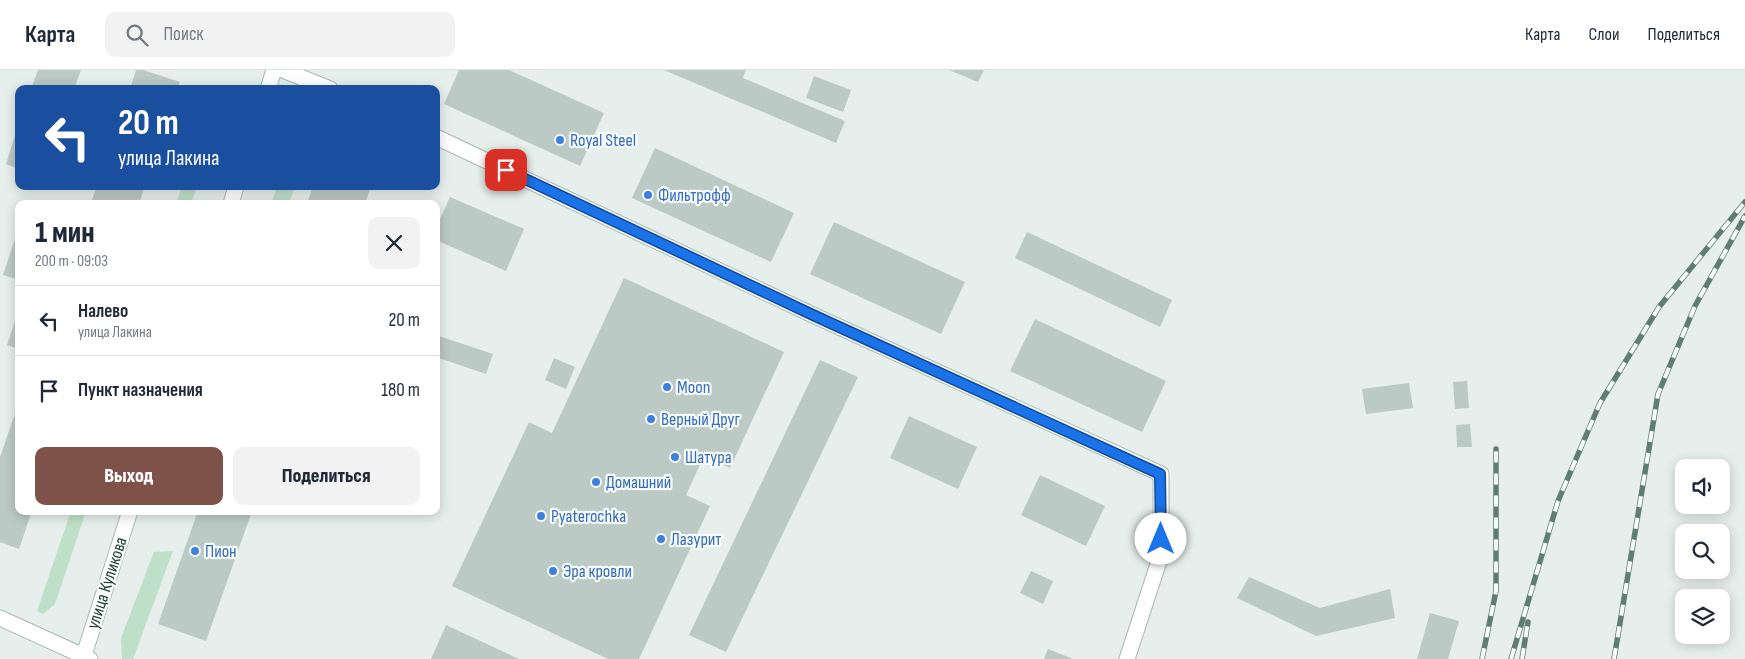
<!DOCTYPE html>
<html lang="ru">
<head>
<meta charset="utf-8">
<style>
  :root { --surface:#fff; --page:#f2f2f3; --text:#1f2937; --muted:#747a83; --line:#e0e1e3; --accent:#7f5249 }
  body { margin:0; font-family:"Sofia Sans Condensed",sans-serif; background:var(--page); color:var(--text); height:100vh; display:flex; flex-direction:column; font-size:19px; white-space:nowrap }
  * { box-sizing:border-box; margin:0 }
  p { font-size:16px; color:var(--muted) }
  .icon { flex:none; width:28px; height:28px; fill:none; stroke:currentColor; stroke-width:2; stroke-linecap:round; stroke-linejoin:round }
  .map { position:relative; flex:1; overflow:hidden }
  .sheet { position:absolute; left:15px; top:130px; width:425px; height:315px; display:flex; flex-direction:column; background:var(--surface); border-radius:10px; box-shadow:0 2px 12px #0003 }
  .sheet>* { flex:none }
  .hud { position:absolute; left:15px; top:15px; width:425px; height:105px; border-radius:10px; box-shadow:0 2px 12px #0003; background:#1a4fa0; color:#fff; overflow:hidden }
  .fabs { position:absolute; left:1675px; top:389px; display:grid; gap:10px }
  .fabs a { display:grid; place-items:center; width:55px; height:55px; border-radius:10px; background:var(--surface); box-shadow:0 2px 12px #0003; font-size:25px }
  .pin { position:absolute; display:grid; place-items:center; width:42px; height:42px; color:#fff; margin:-21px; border-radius:10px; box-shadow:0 2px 8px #0006 }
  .me { position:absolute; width:55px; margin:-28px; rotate:0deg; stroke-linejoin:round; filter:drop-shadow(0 0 4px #0008) }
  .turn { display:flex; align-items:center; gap:18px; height:105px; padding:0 20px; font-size:22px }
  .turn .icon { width:65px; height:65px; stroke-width:2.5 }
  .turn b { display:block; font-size:35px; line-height:42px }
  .round { display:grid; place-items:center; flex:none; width:52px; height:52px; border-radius:10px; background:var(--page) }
  .head { display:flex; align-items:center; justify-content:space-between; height:85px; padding:0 20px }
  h1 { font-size:30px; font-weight:800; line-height:38px }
  .primary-button { display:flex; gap:10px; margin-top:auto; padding:10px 20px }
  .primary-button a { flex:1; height:58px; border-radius:10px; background:var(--accent); color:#fff; font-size:20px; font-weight:800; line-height:58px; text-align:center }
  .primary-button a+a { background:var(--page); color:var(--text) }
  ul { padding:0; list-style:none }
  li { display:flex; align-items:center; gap:15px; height:70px; padding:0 20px; border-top:1px solid var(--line) }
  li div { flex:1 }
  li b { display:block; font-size:19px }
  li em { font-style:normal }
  header { display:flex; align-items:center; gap:30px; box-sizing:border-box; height:70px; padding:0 25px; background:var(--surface); border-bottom:1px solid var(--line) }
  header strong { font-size:24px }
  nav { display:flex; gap:28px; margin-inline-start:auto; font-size:18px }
  .search { width:350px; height:45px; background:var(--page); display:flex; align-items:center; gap:12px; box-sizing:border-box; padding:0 18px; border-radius:10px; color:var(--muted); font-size:19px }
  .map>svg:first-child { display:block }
  .green { fill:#bfe0c8 }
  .building { fill:#bbcac4 }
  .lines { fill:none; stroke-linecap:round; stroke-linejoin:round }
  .street-casing { stroke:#a8b8b2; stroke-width:17 }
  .secondary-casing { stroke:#a4bbb3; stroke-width:17 }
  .street { stroke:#fff; stroke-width:15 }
  .secondary { stroke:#fff; stroke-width:15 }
  .rail-casing { stroke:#5f7d75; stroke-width:5.5 }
  .rail { stroke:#f7fbf9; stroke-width:4; stroke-dasharray:11; stroke-linecap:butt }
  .route-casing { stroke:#114b97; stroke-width:12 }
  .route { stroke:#1a73e8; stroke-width:9 }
  .shop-dot { fill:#3f7fe0; stroke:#f7fbf9; stroke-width:2 }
  .labels { text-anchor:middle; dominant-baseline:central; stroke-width:4.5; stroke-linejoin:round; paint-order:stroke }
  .shop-label { font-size:18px; fill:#366cbe; stroke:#f7fbf9; text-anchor:start }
  .street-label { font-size:18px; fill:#24423a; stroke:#f7fbf9 }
</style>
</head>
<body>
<header>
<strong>Карта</strong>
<div class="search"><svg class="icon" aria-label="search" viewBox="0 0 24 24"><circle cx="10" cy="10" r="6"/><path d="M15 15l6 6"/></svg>Поиск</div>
<nav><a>Карта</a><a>Слои</a><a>Поделиться</a></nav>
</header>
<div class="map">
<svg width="1745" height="589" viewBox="0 0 1745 589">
  <rect width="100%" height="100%" fill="#e6efeb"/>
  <path class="green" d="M182,116H197L191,134H176Z
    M277,116H295L289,134H271Z
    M71,441H86L55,534L43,544L37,541Z
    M173,481L133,589H122L121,568L154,482Z"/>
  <path class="building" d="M38,0H81L74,19H31Z
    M136,0H143L180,12L177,19H130Z
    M459,0H509L604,43L580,96L444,34Z
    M664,0H746L743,8L845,51L836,73Z
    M949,0H984L978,12Z
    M814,6L851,20L843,42L806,28Z
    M18,56H19V99L6,94Z
    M655,78L794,143L771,192L632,128Z
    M97,116H145L139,134H93L91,133Z
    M313,116H371L365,134H307Z
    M450,127L524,159L506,201L436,170V158Z
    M834,152L965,212L941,264L810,204Z
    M18,160H19V210L3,205Z
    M1027,162L1172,230L1160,257L1015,188Z
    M624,208L784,282L730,398L704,386L686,425L710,436L639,589H608L452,516L529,352L552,363Z
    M18,242H19V279L7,275Z
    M1035,249L1166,311L1142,362L1010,301Z
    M436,265L493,284L486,304L436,287Z
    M554,288L575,297L566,319L545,310Z
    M820,290L858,307L726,582L689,565Z
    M1467,311L1469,338L1455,339L1453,312Z
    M1409,313L1413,338L1366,344L1362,319Z
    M17,338H19V441H32L19,479L0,472V387Z
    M909,346L977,377L958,419L890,388Z
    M1470,354L1472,377H1457L1456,355Z
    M1040,405L1105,436L1086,476L1021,445Z
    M198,441H252L206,571L158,554Z
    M1031,501L1053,511L1043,534L1020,523Z
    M1249,507L1320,538L1390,519L1395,548L1316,566L1237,528Z
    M1430,543L1459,551L1448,589H1417Z
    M446,555L519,589H431Z
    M1048,579L1073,589H1044Z"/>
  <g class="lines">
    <defs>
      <path id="street" d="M283,0L330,19
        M436,67L813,245L1161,404V485L1127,589
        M0,548L90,589"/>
      <path id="secondary" d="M268,19L274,0
        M231,134L236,116
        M85,589L84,585L130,441"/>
    </defs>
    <use href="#street" class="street-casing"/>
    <use href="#secondary" class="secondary-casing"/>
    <use href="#street" class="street"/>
    <use href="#secondary" class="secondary"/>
    <defs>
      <path id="rail" d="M1482,589L1496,521V379
        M1511,589L1558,431L1600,333L1659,237L1745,132
        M1522,589L1528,552
        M1614,589L1658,324L1695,236L1745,146"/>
    </defs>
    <use href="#rail" class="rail-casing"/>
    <use href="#rail" class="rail"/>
  </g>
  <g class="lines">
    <defs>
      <path id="route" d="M506,100L813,245L1160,404L1161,469"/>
    </defs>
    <use href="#route" class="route-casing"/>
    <use href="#route" class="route"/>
  </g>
  <g class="shop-dot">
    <circle cx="560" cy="70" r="5"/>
    <circle cx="648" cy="125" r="5"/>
    <circle cx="667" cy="317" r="5"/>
    <circle cx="651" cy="349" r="5"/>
    <circle cx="675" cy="387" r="5"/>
    <circle cx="596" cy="412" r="5"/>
    <circle cx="541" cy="446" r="5"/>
    <circle cx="661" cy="469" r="5"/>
    <circle cx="195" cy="481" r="5"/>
    <circle cx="553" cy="501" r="5"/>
  </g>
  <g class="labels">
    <g class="shop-label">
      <text x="570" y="70">Royal Steel</text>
      <text x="658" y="125">Фильтрофф</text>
      <text x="677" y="317">Moon</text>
      <text x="661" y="349">Верный Друг</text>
      <text x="685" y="387">Шатура</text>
      <text x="606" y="412">Домашний</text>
      <text x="551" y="446">Pyaterochka</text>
      <text x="671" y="469">Лазурит</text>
      <text x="205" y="481">Пион</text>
      <text x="563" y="501">Эра кровли</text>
    </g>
    <g class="street-label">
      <text transform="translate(107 513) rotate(-72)">улица Куликова</text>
    </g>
  </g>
</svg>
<div class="fabs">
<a><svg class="icon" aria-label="sound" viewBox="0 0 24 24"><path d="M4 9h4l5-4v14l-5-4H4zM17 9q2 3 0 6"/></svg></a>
<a><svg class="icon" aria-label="search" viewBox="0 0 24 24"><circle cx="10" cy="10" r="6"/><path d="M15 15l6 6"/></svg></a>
<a><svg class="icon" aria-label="layers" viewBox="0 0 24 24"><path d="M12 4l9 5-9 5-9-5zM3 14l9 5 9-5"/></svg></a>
</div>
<div class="pin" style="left:506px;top:100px;background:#d93025"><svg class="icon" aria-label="arrive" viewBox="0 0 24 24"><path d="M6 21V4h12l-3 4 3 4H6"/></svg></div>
<svg class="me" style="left:1161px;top:469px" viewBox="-20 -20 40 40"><circle r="19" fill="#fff"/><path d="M0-13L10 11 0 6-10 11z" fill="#1a73e8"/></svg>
<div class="hud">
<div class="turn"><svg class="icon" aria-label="left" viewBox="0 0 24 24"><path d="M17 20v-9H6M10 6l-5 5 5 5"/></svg><div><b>20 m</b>улица Лакина</div></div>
</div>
<section class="sheet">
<div class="head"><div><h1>1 мин</h1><p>200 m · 09:03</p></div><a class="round"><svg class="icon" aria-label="close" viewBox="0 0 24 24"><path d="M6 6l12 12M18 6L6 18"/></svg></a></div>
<ul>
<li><svg class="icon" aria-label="left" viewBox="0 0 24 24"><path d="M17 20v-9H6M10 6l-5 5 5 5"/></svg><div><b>Налево</b><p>улица Лакина</p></div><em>20 m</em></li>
<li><svg class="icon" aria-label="arrive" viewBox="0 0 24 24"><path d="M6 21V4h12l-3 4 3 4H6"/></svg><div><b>Пункт назначения</b></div><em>180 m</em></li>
</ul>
<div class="primary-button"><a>Выход</a><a>Поделиться</a></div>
</section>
</div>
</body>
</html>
